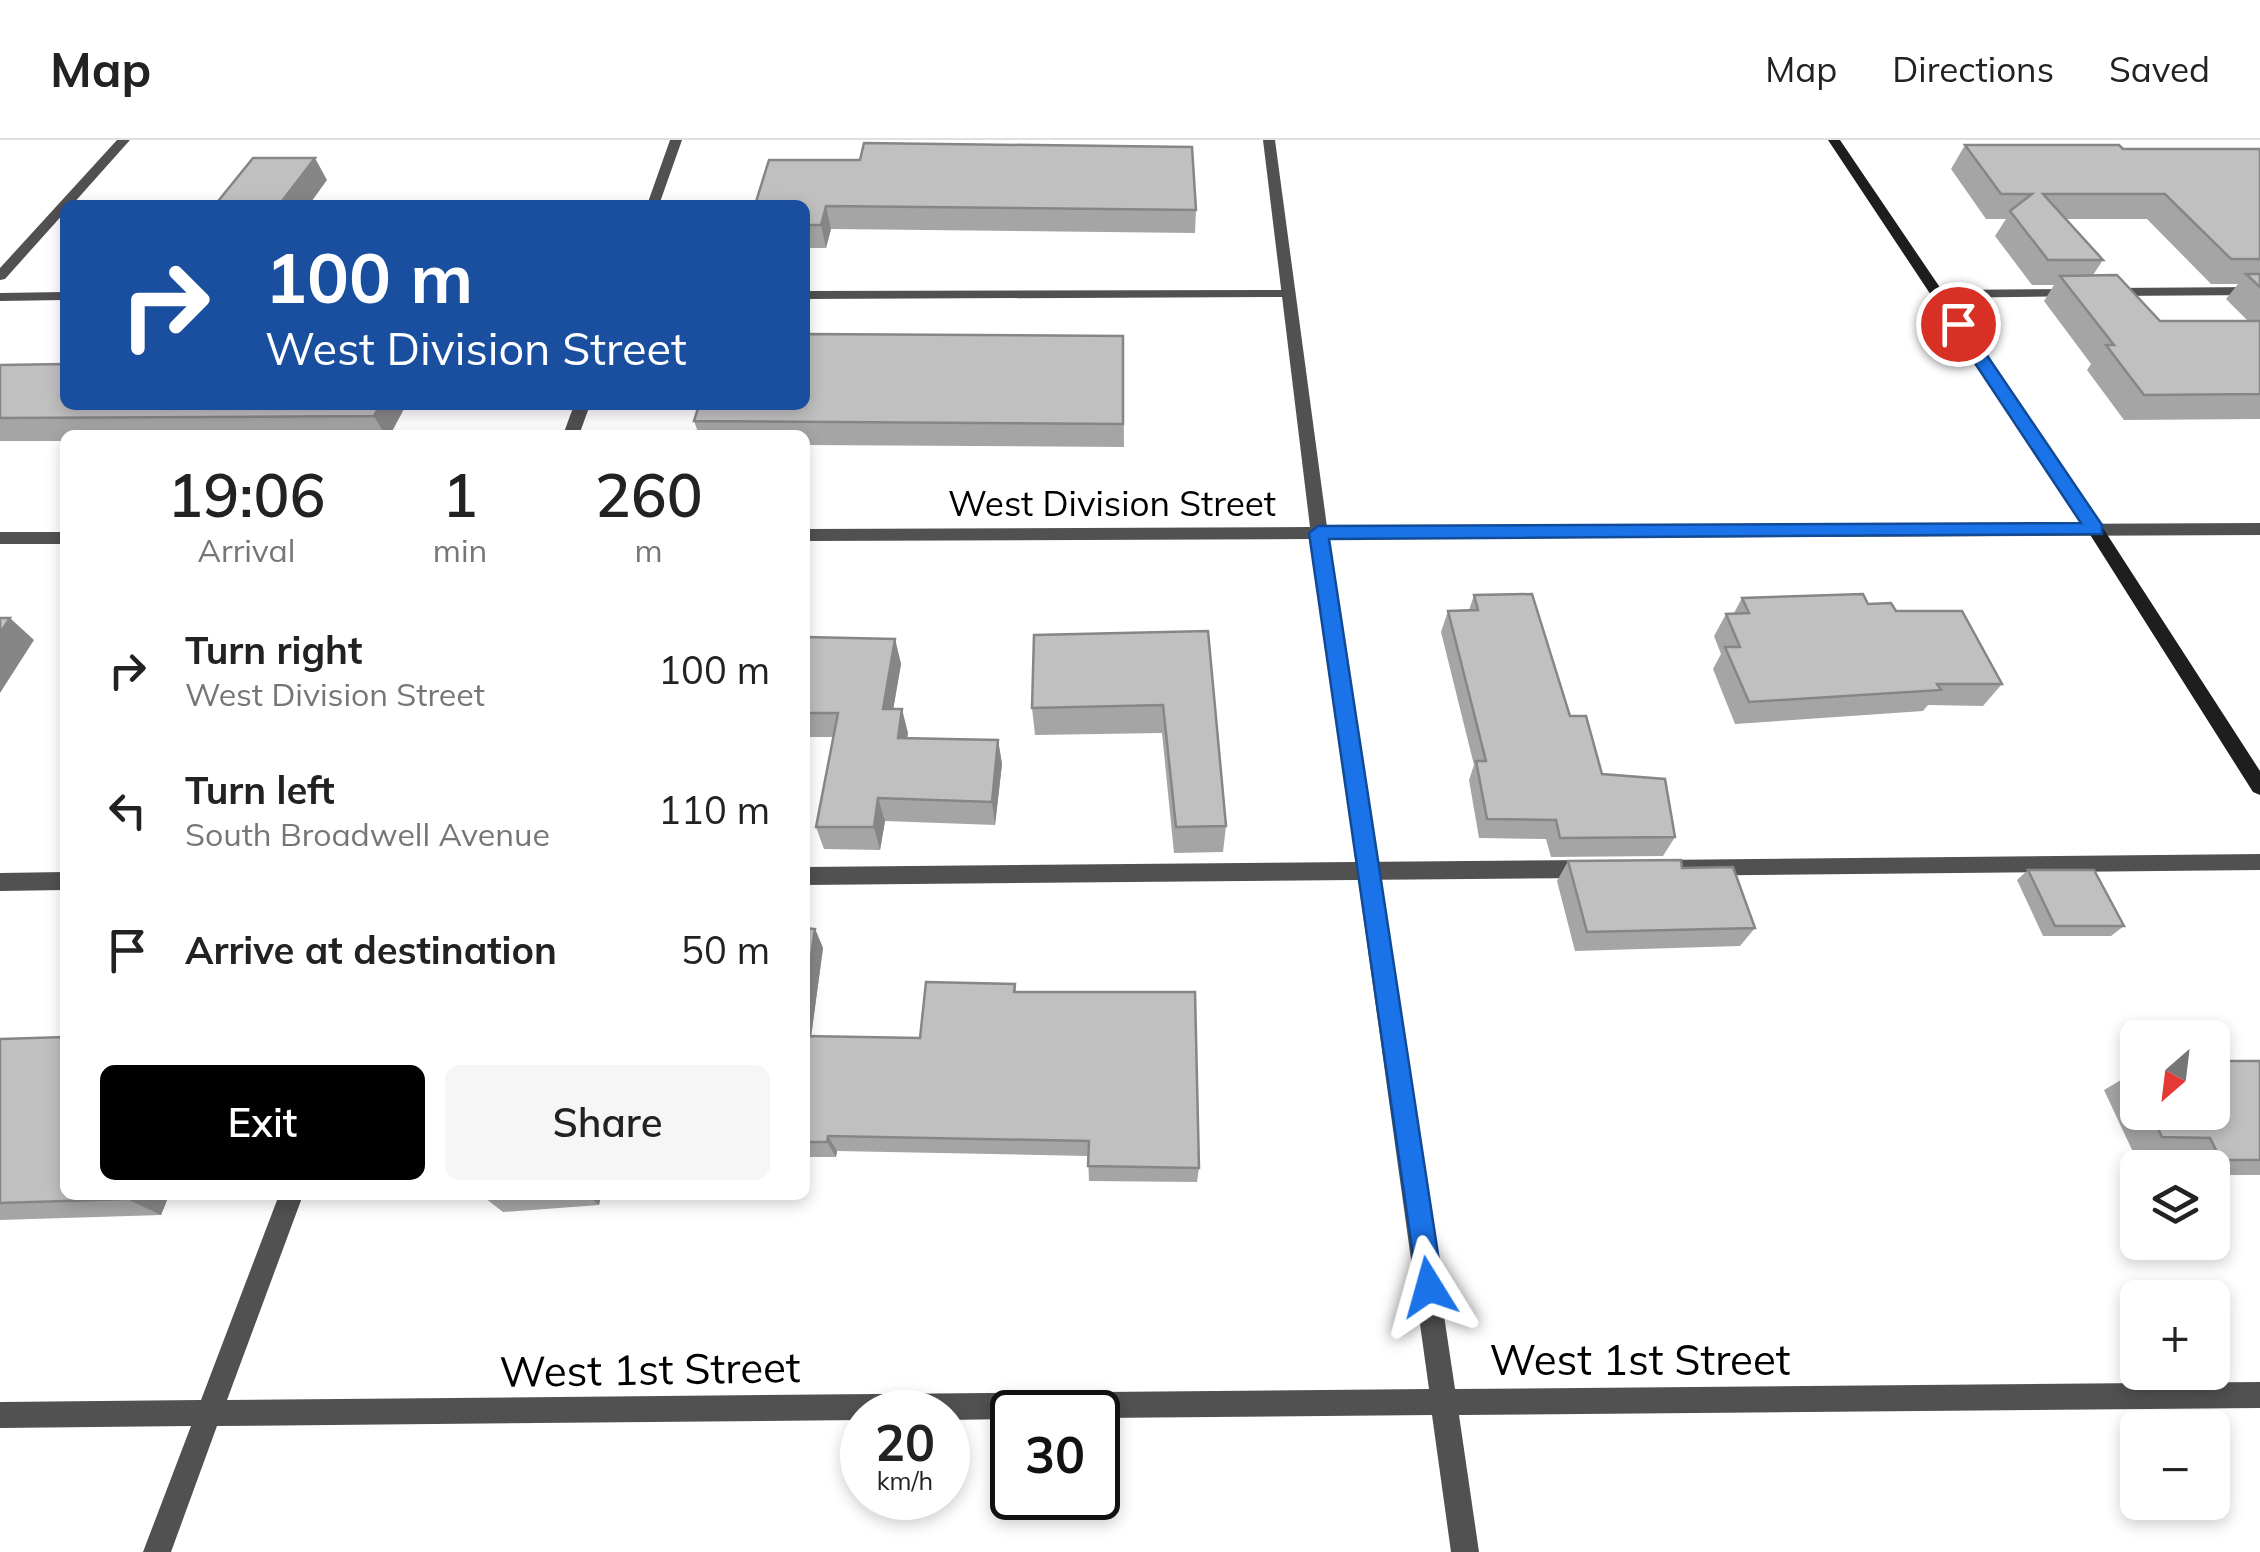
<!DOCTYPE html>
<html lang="en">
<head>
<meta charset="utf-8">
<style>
  :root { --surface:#fff; --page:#f6f6f6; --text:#222; --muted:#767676; --line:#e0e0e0; --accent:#000 }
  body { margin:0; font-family:Mulish,sans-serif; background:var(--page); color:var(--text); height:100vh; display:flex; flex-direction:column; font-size:38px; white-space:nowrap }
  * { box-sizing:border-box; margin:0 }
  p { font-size:32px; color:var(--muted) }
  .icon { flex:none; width:55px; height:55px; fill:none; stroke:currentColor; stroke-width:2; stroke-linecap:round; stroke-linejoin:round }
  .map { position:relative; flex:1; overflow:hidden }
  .side { position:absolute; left:60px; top:290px; width:750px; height:770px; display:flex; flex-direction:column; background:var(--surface); border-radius:15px; box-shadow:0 5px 15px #0003 }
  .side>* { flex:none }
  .top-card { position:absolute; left:60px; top:60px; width:750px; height:210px; border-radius:15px; box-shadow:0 5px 15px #0003; background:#1a4fa0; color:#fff; overflow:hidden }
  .needle { width:65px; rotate:208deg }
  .tools { position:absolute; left:2120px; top:880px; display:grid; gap:20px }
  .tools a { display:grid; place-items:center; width:110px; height:110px; border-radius:15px; background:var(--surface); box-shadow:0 5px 15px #0003; font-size:50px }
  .speed { position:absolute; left:840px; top:1250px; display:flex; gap:20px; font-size:50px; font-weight:700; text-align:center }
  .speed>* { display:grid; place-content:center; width:130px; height:130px; border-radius:50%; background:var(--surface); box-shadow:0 5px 15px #0003; line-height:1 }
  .speed small { font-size:25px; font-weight:400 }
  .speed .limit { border:5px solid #111; border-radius:15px; background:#fff; color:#111 }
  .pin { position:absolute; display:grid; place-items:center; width:85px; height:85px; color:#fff; margin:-42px; border:5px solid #fff; border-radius:50%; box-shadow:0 2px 10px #0007 }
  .me { position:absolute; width:110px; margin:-55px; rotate:352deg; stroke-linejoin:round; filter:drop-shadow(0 0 8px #0008) }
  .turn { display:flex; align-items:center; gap:35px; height:210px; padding:0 40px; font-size:45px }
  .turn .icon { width:130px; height:130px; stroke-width:2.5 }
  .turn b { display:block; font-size:70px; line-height:85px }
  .eta { display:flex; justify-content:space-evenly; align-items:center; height:170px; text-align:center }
  .eta b { font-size:60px; font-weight:600; line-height:70px }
  .action { display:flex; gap:20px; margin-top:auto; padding:20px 40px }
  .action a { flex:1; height:115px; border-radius:15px; background:var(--accent); color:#fff; font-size:40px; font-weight:600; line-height:115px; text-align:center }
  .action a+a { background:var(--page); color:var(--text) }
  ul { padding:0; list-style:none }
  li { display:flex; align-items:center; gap:30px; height:140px; padding:0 40px }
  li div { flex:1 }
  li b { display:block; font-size:38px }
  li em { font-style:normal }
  header { display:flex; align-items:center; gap:60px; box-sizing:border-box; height:140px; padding:0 50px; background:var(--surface); border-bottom:2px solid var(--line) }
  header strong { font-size:48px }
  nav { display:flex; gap:55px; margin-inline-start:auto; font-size:35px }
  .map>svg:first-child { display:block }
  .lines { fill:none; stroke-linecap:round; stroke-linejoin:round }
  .lane { fill:#515151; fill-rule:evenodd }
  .street { fill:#515151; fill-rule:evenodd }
  .secondary { fill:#1e1e1e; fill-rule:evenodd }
  .wall { fill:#a5a5a5; fill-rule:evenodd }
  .shaded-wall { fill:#868686 }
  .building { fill:#c0c0c0; stroke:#868686; stroke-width:2.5 }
  .route { fill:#1a73e8; stroke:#114b97; stroke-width:2.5 }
  .labels { text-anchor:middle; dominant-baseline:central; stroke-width:9; stroke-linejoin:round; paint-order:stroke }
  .street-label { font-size:35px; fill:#000; stroke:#fff }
  .near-street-label { font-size:42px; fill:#000; stroke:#fff }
</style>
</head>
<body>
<header>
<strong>Map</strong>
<nav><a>Map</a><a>Directions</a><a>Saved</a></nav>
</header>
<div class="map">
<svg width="2260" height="1412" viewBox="0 0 2260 1412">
  <rect width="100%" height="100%" fill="#fff"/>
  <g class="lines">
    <path class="lane" d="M2260,147V155L2110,156L2103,152L2110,148Z
      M2076,149L2083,153L2081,156L1938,158L1931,154L1938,150Z
      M1293,150L1295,153L1288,157L805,159V151Z
      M65,152V160L0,161V153Z
      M2260,714V730L1657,736L1650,734L1647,728L1650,722L1657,720Z
      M1588,720L1595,723L1598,729L1595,735L1588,738L805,745V727Z
      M65,732V750L0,751V733Z"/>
    <path class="street" d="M117,0H130L72,65H65V72L5,139L0,140V128Z
      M670,0H682L659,65H647Z
      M1263,0H1275L1327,387L2260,383V395L1328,399L1455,1249L2260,1242V1268L1459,1275L1479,1412H1451L1432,1275L1098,1278V1272H1012V1279L948,1280V1272H862V1280L217,1286L171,1412H143L191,1286L0,1288V1262L201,1260L279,1055H303L227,1260L1429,1249L1311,399L805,401V389L1310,387Z
      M574,265H590L579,295H563Z
      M0,392H65V404H0Z"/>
    <path class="secondary" d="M1828,0H1840L2101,385L2260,631V655L2253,652L2089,393Z"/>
  </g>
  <path class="wall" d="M1965,5L2123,9H2260V279L2124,280L2087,230L2091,224L2044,161L2054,145H2032L1995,96L2006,79H1986L1951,29ZM2066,79H2147L2211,144H2238L2226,159L2248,181H2160L2093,135L2103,120Z
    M805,65L1196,70L1195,93L831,89L826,108H805Z
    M1123,196L1124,307L805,305V295H699L694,281Z
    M0,225L65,265H406L390,295H65V301H0Z
    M1474,455L1570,576L1602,634L1675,697L1663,716L1551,717L1546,699L1479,698L1469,640L1474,625L1441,492L1448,471L1469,470Z
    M1742,458L1868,464L1896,471L2002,544L1983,566L1928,565L1923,571L1735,584L1713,529L1721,514L1714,496L1726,474L1734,473Z
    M1208,491L1226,686L1223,712L1174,713L1162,593L1035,595L1032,568Z
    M805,497L895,499L901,524L893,569L908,593L907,598L998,600L1002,624L995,685L885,681L880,710L824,709L816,687L833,597H805Z
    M1568,721L1682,728L1755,788L1740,806L1575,811L1557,741Z
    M2028,730L2124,786L2111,796H2043L2017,740Z
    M805,788L815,789L823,808L811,896L920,898L1015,844L1016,852L1199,1028L1197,1042L1089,1041L1088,1016L837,1011L836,1017H805Z
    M0,899L169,1055L161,1075L0,1080Z
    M2260,921V1035H2212V1028H2187L2180,1013L2133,1012L2104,950L2131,934H2138V972H2212Z
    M486,1055H601L599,1065L503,1072L485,1058Z"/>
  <path class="shaded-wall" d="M315,18L327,40L309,65H279Z
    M826,66L831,89L826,108L821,85Z
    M380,265H406L390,295H385L374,276Z
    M10,478L34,500L0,553V493Z
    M895,499L901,524L889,594L883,569Z
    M902,569L908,593L904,622L898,598Z
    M998,600L1002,624L995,685L992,662Z
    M878,658L885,681L880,710L874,687Z
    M815,789L823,808L809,912L805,906V859Z
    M828,996L837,1011L836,1017L827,1002Z
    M129,1055H169L161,1075L127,1059Z
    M588,1055H601L599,1065Z"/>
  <path class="building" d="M864,3L1192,7L1196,70L826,66L821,85H805V65H755L769,20H860Z
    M1965,5H2119L2123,9H2260V119H2231L2165,54H2043L2103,120H2048L2010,71L2032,54H2001Z
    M253,18H315L279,65H215Z
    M2246,134H2260V147Z
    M2117,135L2160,181H2260V254L2144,255L2106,205H2114L2060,136Z
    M805,194L1123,196V284L694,281L699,265H805Z
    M65,224V265H380L374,276L0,278V225Z
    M1532,454L1570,576H1586L1602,634L1665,639L1675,697L1560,698L1556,680L1487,679L1476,621H1486L1448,471L1478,470L1474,455Z
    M1863,454L1868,464L1891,463L1896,471H1962L2002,544H1937L1941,550L1749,562L1725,507H1740L1726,474L1749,473L1742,458Z
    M0,478H10L0,493Z
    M1208,491L1226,686L1176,687L1163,565L1032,568L1034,495Z
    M805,497L895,499L883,569H902L898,598L998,600L992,662L878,658L874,687H816L838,573H805Z
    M1681,720L1682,728L1733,727L1755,788L1587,792L1568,721Z
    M2028,730H2094L2124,786H2055Z
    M805,788L815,789L805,859Z
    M926,842L1015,844L1014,852H1195L1199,1028L1088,1026L1089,1001L828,996L827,1002H805V896L920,898Z
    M65,897V1055H129L127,1059L0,1063V899Z
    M2212,921H2260V1020H2221L2210,998L2162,997L2150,972H2212Z
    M2131,934H2138V948Z
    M486,1055H529L485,1058Z"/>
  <path class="route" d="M1952,180H1963L2102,385V394L1329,399L1443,1147L1439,1157L1429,1161L1419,1157L1309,393L1318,386L2081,383L1949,184Z"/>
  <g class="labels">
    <g class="street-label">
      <text x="1112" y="363">West Division Street</text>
    </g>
    <g class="near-street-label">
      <text x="1640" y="1219">West 1st Street</text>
      <text transform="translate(650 1229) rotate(-1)">West 1st Street</text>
    </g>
  </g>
</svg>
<div class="tools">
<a><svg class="needle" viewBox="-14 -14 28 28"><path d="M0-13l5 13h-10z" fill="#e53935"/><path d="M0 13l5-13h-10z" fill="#767676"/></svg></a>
<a><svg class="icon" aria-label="layers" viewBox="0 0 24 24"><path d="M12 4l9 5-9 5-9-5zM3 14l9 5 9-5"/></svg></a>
<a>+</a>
<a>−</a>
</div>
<div class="speed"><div>20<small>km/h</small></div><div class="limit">30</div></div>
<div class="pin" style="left:1958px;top:184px;background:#d93025"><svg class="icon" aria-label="arrive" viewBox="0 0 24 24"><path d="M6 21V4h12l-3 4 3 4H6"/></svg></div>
<svg class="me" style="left:1429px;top:1147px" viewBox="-20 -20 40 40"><path d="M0-17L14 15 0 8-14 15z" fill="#1a73e8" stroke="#fff" stroke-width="4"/></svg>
<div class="top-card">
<div class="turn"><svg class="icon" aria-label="right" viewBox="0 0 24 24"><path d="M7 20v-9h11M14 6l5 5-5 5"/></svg><div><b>100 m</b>West Division Street</div></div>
</div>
<section class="side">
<div class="eta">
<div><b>19:06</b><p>Arrival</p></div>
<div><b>1</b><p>min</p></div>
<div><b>260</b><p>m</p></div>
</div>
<ul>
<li><svg class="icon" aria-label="right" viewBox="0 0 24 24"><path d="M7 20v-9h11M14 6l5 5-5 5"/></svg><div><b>Turn right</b><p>West Division Street</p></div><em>100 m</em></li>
<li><svg class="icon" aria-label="left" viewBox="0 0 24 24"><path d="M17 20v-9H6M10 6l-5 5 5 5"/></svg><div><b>Turn left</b><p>South Broadwell Avenue</p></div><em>110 m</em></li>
<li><svg class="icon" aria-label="arrive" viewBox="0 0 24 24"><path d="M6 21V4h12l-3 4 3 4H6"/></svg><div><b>Arrive at destination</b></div><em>50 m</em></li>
</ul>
<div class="action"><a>Exit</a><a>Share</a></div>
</section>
</div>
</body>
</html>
